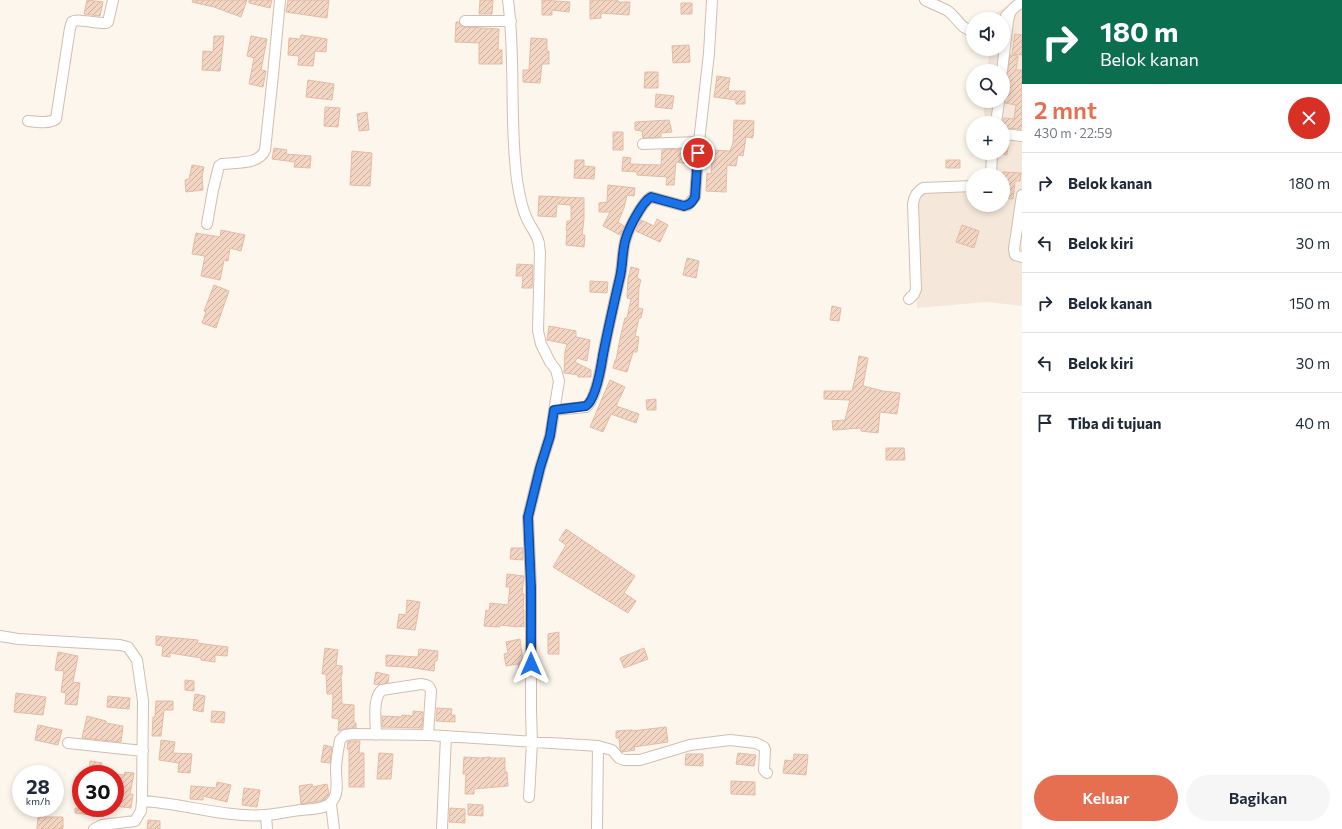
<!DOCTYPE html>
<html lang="id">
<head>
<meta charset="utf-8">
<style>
  :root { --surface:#fff; --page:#f6f6f7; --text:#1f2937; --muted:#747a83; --line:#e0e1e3; --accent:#e76f51 }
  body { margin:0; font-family:Commissioner,sans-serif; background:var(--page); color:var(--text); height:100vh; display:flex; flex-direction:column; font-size:15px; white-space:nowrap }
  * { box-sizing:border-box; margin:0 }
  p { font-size:13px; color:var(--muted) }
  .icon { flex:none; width:22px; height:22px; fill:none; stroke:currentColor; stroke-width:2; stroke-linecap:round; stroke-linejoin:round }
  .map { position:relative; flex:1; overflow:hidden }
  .sheet { display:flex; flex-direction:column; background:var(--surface); width:320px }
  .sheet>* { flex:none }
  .banner { background:#0b6e4f; color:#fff; overflow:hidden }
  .tools { position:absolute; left:966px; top:12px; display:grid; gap:8px }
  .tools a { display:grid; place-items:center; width:44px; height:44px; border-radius:50%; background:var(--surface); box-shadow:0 2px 6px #0003; font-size:20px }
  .speed { position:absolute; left:12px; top:765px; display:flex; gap:8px; font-size:20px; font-weight:700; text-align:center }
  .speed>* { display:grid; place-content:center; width:52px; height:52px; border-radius:50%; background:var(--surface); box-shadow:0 2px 6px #0003; line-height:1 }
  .speed small { font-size:10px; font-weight:400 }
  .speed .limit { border:6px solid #d22; background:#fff; color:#111 }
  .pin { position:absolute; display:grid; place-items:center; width:34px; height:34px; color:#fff; margin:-17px; border:2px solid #fff; border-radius:50%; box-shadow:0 1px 4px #0007 }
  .me { position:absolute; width:44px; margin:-22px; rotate:0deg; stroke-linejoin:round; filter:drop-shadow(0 0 3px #0008) }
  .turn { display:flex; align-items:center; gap:14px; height:84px; padding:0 12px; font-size:18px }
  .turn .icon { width:52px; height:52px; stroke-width:2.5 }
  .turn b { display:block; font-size:28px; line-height:34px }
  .round { display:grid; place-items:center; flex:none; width:42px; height:42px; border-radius:21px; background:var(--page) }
  .summary { display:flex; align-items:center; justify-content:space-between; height:68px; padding:0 12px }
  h1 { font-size:24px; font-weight:600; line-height:30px; color:var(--accent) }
  .button { display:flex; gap:8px; margin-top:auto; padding:8px 12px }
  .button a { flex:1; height:46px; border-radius:24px; background:var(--accent); color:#fff; font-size:16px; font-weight:600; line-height:46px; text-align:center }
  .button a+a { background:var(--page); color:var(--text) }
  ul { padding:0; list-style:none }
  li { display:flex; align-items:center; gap:12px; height:60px; padding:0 12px; border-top:1px solid var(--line) }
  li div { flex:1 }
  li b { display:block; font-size:15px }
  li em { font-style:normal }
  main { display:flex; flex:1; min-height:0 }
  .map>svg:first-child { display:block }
  .residential { fill:#f5e8da }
  .building { fill:url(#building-hatch); stroke:#e6bba3 }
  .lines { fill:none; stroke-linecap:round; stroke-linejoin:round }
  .minor-casing { stroke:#d1beb0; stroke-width:12 }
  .minor { stroke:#fff; stroke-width:10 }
  .route-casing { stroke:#114b97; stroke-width:10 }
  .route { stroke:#1a73e8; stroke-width:7 }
</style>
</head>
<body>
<main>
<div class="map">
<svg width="1022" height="829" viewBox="0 0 1022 829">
  <defs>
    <pattern id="building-hatch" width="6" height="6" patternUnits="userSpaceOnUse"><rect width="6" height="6" fill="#f3d5c3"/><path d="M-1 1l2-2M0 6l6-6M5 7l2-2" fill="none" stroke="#cab0a1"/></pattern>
  </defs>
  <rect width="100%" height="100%" fill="#fdf6ec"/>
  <path class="residential" d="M1016,0H1022V306L987,302L917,308L911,190L973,182V205H1003V175H987L986,153H1003V123H985L983,101H1003V71H987L990,49H1003V19H993L994,14Z"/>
  <path class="building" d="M87,0L103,2L100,16L84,14Z
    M193,0H247L241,17L214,7L192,2Z
    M249,0H272L270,8L249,3Z
    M288,0H329L327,18L286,12Z
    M480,0H493L492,14H479Z
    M542,0L570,2L569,12L552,10V15H542Z
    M590,0H618V2H630L629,15L601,13V18L590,19Z
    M681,3H692V14H681Z
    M456,22H459L461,26L465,27L499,29L498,50H502V64H479V43L455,42Z
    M1015,34L1022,35V55L1012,54Z
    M301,35L327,39L326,52L315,51L313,66L298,65L299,56L288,55L289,38L300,39Z
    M214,36H224L220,71L202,70L203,51L213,52Z
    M251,36L267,39L261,70L266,71L263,87L249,84L254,58L247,56Z
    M531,38L547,39V51H549V64H542L540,83L523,82V70H529Z
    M689,45L690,62L673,63L672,46Z
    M1010,55L1018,56L1016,70H1022V122L1021,129L1003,128L1004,118L1014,119L1016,105L1005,103L1004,97Z
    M645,72H658V88H644Z
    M717,76L730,78L728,91H745V104H736V100L714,97Z
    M308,80L334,84L332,100L306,97Z
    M656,94L674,96L672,109L655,107Z
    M325,107L340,108L338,127L324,126Z
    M367,112L369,130L359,131L357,114Z
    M669,120L672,132L661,133V137L643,138L642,131L635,130V122Z
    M734,120L754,121L753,138L746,137L743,156L738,155L736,166L727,165L726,192L706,191L707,173L711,174L713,150L730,151L733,143Z
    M613,132H623V150H613Z
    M1003,141H1009L1007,155L1003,154Z
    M274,148L287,150L286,154L311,156L310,168L294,167L295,162L272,159Z
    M683,149H691L690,164L676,162L674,185H666L667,177L637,175V172L622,171L623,157L631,158L630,164L661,165L662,150Z
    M352,151L372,153L370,186L350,185Z
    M575,160H584V166L595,167L594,179L574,178Z
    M946,160H960V168H946Z
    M192,165L204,167L202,176L203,190L186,192L185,180L189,179Z
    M1003,172L1021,173L1020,181H1015L1013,199L1003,198Z
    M608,185L635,188L634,196L627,195L624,208L618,222L624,226L620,235L603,226L610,212H599V203L607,202Z
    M539,196L584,198V219L582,235H585L584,247L566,245L567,230H566L567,221H571V205L557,204L556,217L538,216Z
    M657,219L668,225L660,242L636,231L641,220L654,226Z
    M962,225L979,231L974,248L956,242Z
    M221,230L245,235L241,251L230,248L228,261L224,260L220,280L201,276L205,256L192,254L196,233L220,237Z
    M687,258L699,261L696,278L683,275Z
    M517,264L533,265L532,288H522L523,276H516Z
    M631,267L639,269L637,278L641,280L639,287L638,308L643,309L641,318H639L635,336L639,337L637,352H633L627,372L613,368L615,360H616L621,334L625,318H627L631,299L627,298L628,279Z
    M590,281L608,282L607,293L590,292Z
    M214,285L229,291L216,328L202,323L206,312L204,311Z
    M832,306L841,308L839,321L830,320Z
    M549,326L576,331V337L590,340L587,361L577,358L575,362L591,370V377H578V375L564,373L565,352L567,344L547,340Z
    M859,356L868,358L863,386L883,391L900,393L897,414L880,412L878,433L861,431V428L833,430L832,421L845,420L850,400L824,399V391H852L856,374Z
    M610,380L625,387L616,406L639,414L636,423L611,414L603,432L590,427Z
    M656,399V410H647L646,400Z
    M886,448H904L905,460H886Z
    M566,529L635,576L624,593L636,601L628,613L553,567L566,545L559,540Z
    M511,548H523V560L510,559Z
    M507,574L524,576L522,594H524L523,610H524V627L518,626V627L500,625V627L484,626L486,610L489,611L490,603L508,605L510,587H506Z
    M407,600L420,602L415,630L397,628L399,614L406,615Z
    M559,632V654H548V634Z
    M156,636L198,640L197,643L228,647L227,656L215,655V662L201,660V658L170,653V657L162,656L163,646L156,645Z
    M520,639L523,663L506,666L504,654L508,653L506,642Z
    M325,648L338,650L336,665L342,666V675H341L342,704L354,705V723H356V728L344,729L338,731L339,719L332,718L333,694H327L326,674H322Z
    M644,648L648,659L624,668L620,658Z
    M419,649L438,651L437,661H435L434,671L407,667L386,666V655L418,657Z
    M58,652L78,656L73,682L80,683L77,705L65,704L66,693L61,692L64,671L55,670Z
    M518,664H524V676L520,677Z
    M376,672L389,675L388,683L379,685L374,684Z
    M185,680L194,681V691L185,690Z
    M16,693L46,697L43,715L14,712Z
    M195,694L205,696L203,712L193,710Z
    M108,696L130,698L129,709L107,707Z
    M156,701H173V710H164L161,736H152L153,717H155Z
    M437,708L452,709L451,715H455V722L436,721Z
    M212,711L225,712L224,723L211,722Z
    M413,711L423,712L422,728L382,727V716L402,717V715L413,716Z
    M87,716L106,721V723L123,726L121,742L82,738Z
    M38,725L62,730L58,745L35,740Z
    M666,727L668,742L634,747L635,750L622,752L620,749L619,738H616V731L632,730V731Z
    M161,740L175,742L173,753L192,754L190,773L178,772L179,763L159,760Z
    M348,741H360L359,753H364V787H349V749H347Z
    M324,745L332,747L330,763L321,762Z
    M379,753L393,754L391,779H377Z
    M738,753L756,755L754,766L736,764Z
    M686,754H703V766L685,765Z
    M794,754L808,755L806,775L783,773L785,760L793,761Z
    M464,757L480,758L490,757V758H505V772H507L508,786L474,789V794H465L466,774H463Z
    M90,761L102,763L100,774H89Z
    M125,772L134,773L130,794H133L131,808L115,806V774L124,775Z
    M731,781L755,782V795L731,794Z
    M217,782L231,785L227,802L203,796V800L190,799L191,786L216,788Z
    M312,784L313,787L327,784L329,794L328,796L324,800L314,802L301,804L299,786Z
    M244,788L260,790L257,807L242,805Z
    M468,804L483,805V816L468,815Z
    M75,808H100L99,816L75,813Z
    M450,808L465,809V823L449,822Z
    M38,817H63V829H37Z
    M148,820L160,821V829H147Z"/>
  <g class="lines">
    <defs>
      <path id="minor" d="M508,0C516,60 509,120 517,180C519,193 521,207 527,219C530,226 536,233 538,240C540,244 539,249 540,252L538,331L541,344L550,362L556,370L559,381L550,436L540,468L528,517L531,587V711L532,742L529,797
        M925,0C932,4 941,7 948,11C959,19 959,28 973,31
        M1006,16L1016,6L1022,2
        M465,21H511
        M1002,71L1008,21L1010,12
        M28,121C37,122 49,124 56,119L70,28C70,28 72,22 72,22C77,18 99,24 106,23L108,22L113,0
        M996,123L999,101
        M1003,134L1022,136
        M643,144L699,142
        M991,175L992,153
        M1022,195L1014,249L1015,255L1022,257
        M207,224L213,190L219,166L222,164C236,162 259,165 265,150L273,75L280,0
        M909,299L914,294L916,289L913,204C914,197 916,192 923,188L973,186
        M554,410L586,407C596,399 601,368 603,355C608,329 614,303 620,277C623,264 622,250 626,238C629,228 642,202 651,197L684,206L688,205L695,197L699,142L709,53L712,0
        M0,636L18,639L120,645L128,647L137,660L143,701L142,801L141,811L135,821L102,825L94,829
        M376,735C376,722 372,698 382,690L421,684C427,685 429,685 431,691L428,735
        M68,743L143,751
        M142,801C183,803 224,818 266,815C278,814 290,811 302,810C312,809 328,809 333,800C339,792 336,780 336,770C336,760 338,750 340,740L345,735L353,734L428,735L598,746L612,750L619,758L624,760H640L690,745L730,740L756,743L764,747L765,750L764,770L767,773
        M331,804L334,829
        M266,815L267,829
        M442,829L446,736
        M597,829L598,746"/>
    </defs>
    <use href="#minor" class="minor-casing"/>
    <use href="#minor" class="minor"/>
  </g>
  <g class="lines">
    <defs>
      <path id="route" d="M531,664V587L528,517L540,468L550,436L554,410L586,406C596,399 601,368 603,355C608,329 614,303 620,277C623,264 622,250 626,238C629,228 642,202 651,197L684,206C690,205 692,202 695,197L698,153"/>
    </defs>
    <use href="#route" class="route-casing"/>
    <use href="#route" class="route"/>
  </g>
</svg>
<div class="tools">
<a><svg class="icon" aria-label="sound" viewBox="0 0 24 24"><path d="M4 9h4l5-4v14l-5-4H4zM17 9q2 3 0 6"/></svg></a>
<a><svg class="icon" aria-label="search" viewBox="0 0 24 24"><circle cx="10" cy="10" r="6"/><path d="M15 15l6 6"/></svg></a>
<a>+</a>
<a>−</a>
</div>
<div class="speed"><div>28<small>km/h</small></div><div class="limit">30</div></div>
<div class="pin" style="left:698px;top:153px;background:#d93025"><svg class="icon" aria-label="arrive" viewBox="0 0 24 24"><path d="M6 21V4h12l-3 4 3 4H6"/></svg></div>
<svg class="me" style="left:531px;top:664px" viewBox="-20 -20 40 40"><path d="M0-17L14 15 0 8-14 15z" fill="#1a73e8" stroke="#fff" stroke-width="4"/></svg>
</div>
<section class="sheet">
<div class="banner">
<div class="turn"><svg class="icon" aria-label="right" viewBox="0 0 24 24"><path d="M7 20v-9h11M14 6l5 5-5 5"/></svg><div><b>180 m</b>Belok kanan</div></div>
</div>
<div class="summary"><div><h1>2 mnt</h1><p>430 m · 22:59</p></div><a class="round" style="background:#d93025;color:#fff"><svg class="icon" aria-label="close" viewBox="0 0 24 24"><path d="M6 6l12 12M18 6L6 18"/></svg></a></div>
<ul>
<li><svg class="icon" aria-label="right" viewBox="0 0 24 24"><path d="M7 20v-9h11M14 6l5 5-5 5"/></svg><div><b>Belok kanan</b></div><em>180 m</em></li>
<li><svg class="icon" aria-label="left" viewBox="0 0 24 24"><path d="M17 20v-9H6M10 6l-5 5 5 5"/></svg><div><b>Belok kiri</b></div><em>30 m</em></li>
<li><svg class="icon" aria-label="right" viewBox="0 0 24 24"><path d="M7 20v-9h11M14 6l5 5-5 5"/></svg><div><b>Belok kanan</b></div><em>150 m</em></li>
<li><svg class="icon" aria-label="left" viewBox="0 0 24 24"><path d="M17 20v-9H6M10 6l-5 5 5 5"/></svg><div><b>Belok kiri</b></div><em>30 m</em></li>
<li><svg class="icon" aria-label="arrive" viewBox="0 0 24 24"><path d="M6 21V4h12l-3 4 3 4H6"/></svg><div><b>Tiba di tujuan</b></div><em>40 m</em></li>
</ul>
<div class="button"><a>Keluar</a><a>Bagikan</a></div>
</section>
</main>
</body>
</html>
